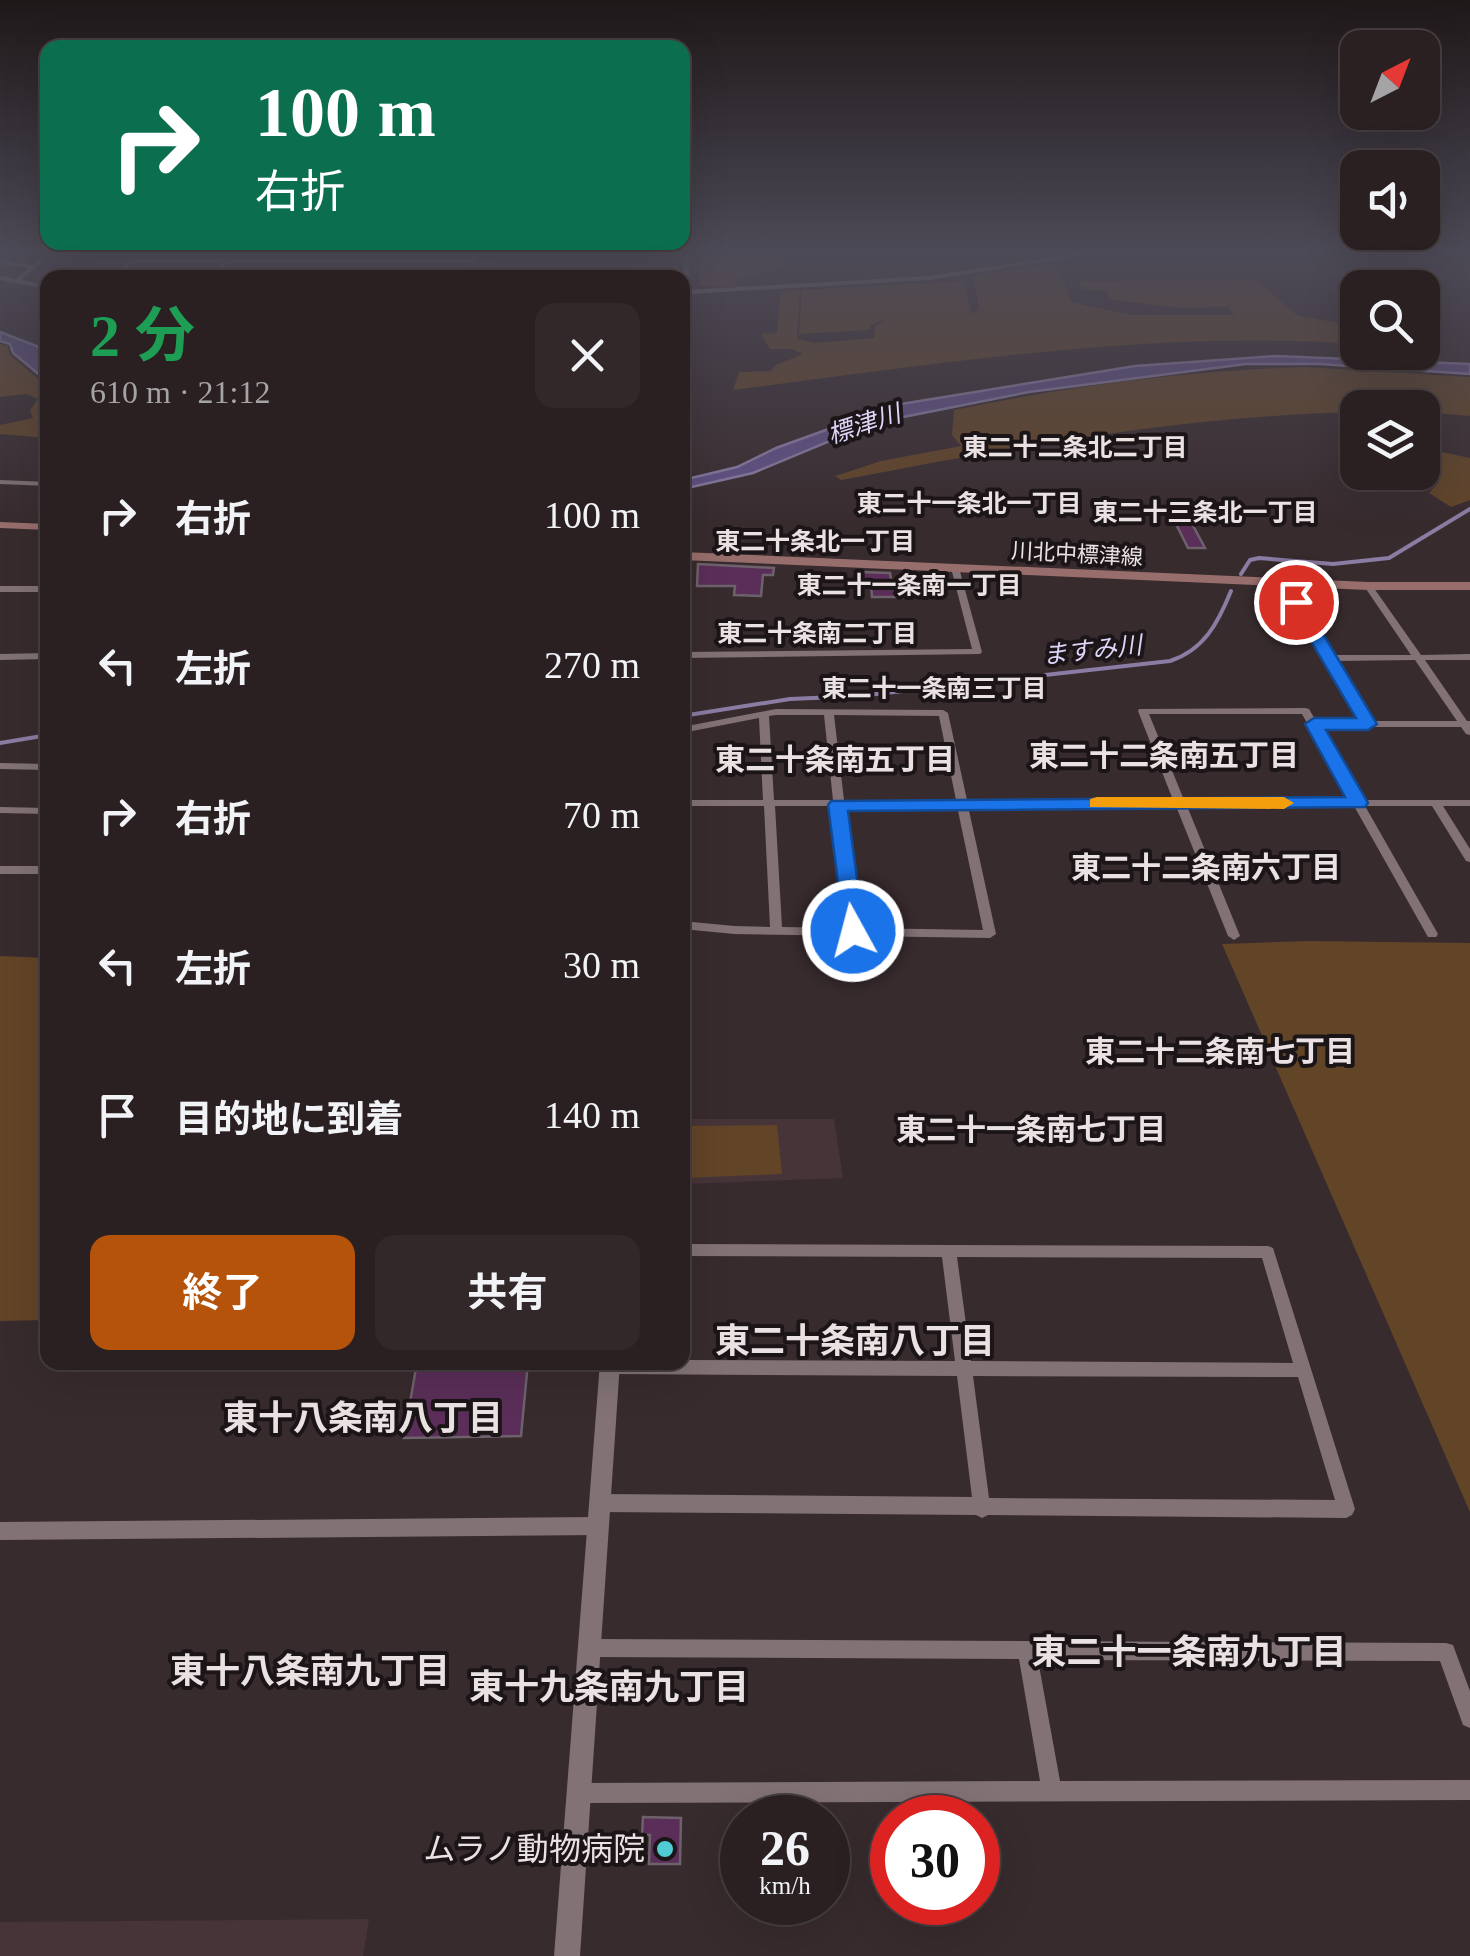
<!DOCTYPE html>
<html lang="ja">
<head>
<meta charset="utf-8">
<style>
  :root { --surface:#2a2022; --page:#32282a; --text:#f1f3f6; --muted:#a5a3a5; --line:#463e40; --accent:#b45309 }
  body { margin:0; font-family:"Times New Roman","Noto Sans JP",serif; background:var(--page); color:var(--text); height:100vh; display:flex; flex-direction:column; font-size:38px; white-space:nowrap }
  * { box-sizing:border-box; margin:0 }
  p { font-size:32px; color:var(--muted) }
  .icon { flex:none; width:55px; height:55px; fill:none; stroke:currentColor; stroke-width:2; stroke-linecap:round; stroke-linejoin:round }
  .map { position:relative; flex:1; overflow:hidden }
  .sheet { position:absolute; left:40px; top:270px; width:650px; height:1100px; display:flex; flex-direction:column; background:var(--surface); border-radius:20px; box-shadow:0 10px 40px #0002,0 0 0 2px var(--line) }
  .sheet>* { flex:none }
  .top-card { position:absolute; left:40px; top:40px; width:650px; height:210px; border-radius:20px; box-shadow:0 10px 40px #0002,0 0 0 2px var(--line); background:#0b6e4f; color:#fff; overflow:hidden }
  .needle { width:65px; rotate:42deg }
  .buttons { position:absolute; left:1340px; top:30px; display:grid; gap:20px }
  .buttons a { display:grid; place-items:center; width:100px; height:100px; border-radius:20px; background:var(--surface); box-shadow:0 10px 40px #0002,0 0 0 2px var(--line); font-size:50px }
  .speed { position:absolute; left:720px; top:1795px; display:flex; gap:20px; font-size:50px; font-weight:700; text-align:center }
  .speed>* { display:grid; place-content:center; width:130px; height:130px; border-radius:50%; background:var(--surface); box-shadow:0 10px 40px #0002,0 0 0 2px var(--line); line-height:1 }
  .speed small { font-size:25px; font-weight:400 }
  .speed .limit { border:15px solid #d22; background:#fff; color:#111 }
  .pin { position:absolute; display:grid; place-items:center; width:85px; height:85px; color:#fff; margin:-42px; border:5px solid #fff; border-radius:50%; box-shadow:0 2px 10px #0007 }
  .me { position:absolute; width:110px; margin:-55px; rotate:353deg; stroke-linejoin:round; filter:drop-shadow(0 0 8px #0008) }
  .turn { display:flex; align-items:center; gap:35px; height:210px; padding:0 50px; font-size:45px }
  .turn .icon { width:130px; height:130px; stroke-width:2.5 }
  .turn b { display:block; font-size:70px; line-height:85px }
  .round { display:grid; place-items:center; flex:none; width:105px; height:105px; border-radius:20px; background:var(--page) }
  .head { display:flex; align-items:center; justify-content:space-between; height:170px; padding:0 50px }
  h1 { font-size:60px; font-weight:700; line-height:75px; color:#1e9e55 }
  .primary-button { display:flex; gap:20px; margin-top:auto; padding:20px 50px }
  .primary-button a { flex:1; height:115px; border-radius:20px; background:var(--accent); color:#fff; font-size:40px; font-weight:700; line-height:115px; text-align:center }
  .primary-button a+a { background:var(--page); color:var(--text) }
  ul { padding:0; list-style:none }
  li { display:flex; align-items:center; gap:30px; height:150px; padding:0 50px }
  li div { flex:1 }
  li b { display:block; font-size:38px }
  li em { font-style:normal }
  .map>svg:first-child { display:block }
  .built { fill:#463438 }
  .green { fill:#624427 }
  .water { fill:#615187; stroke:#8a7ca3; stroke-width:2.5 }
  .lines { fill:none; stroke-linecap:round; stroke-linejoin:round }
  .stream { stroke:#8a7ca3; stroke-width:4 }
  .building { fill:#5a2e58; stroke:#6d626b; stroke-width:2.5 }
  .minor { fill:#827276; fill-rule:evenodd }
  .tertiary { fill:#827276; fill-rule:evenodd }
  .secondary { fill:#976e6b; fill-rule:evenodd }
  .route { fill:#1a73e8; stroke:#114b97; stroke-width:2.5 }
  .slow { fill:#f59e0b }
  .poi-dot { fill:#51ccd4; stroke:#1b1517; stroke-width:4 }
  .labels { text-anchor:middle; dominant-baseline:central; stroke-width:8; stroke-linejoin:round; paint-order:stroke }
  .far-street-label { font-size:22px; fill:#eae1e3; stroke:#1b1517 }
  .far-water-label { font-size:25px; font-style:italic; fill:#ddd5f7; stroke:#1b1517 }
  .far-neighbourhood-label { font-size:25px; font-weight:bold; fill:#eae1e3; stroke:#1b1517 }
  .neighbourhood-label { font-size:30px; font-weight:bold; fill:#eae1e3; stroke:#1b1517 }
  .near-poi-label { font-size:32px; fill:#eae1e3; stroke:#1b1517; text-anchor:end }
  .near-neighbourhood-label { font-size:35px; font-weight:bold; fill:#eae1e3; stroke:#1b1517 }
</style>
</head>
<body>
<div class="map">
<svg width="1470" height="1956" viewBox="0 0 1470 1956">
  <rect width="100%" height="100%" fill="#382b2e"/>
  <path class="built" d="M682,1119H834L843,1178L683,1184Z
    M369,1919L363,1956H0V1922Z"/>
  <path class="green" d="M515,252H682L678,277H415Z
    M699,252H808L784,256L782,268L737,278L736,287L699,286Z
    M1051,265L1063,279L1071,302L1131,315H1234L1228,307L1181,308L1112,300L1107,291L1082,289L1079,281L1256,280L1298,316L1357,326V344C1149,329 940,364 733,390L739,372L771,371L776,365L803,354L792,349H770L761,334L777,333L781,291L800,290L797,339L815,343L874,338L875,327L886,318L871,325L870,330L799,334L802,290L964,281L971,313H975L979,308L974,279L979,274Z
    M0,344L8,346L10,355L47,386V438L0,434V425L33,418L30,410L38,399L26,394L0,397Z
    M1304,367L1470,377V416L1423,412L1422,408H1358L1357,412C1182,416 1013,447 841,480L835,476L881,461L961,446L952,435L954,410C1069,386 1187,371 1304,367Z
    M1423,448L1470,458V500L1451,507L1429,493L1439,482L1390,473L1422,472Z
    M1307,941L1470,943V1512L1222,944Z
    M0,956L47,958V1320L0,1321Z
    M777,1125L782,1174L683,1178V1126Z"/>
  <path class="water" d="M0,332L47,350V381L13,353L10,344L0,341Z
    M1276,356L1470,364V374L1320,364H1246L1029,392L873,423L753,473L683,489V480L737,467L776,448L895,405L1135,366Z"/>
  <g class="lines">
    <path class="stream" d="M1241,574L1250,560L1259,558L1333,564L1389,558L1470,509
      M682,716L790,699L859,696L1170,661C1204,650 1218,623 1231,591
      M0,743L48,735"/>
  </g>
  <path class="building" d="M1174,520H1190L1205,548H1188Z
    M698,564L774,568L773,575H763L761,596L734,595L735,586H697Z
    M860,572L890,573L892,585H909L911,597H872L871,585H862Z
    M417,1362H528L521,1436L404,1438Z
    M643,1817L681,1818L680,1864H649L650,1835H642Z"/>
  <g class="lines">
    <path class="minor" d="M0,252H140L141,253L138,255H50L16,284L14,281L29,268L0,264V260L32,265L44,255H0Z
      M474,252H480L477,261L474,263H227L215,278H209L221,263H132L118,278H111L133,256L135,259H224L229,254L232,256L229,259H472Z
      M0,480L48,482V486L0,484Z
      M955,565L959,568L982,652L980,654L682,658V652L972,649L951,568Z
      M1284,580L1288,583L1332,655H1411L1364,586L1368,583L1371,584L1421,655L1470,654V660H1425L1467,721H1470V735L1466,734L1461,727H1319L1361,800H1470V806H1443L1470,849V862L1466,861L1432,806H1365L1438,934L1436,937H1428L1354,806H1187L1240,936L1234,940L1228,936L1176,806H968L996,934L990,938L734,934L682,929V921L734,926L770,927L764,806H682V800H763L759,718L682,733V727L776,709L943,710L948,713L967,800H1173L1138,711L1139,709L1305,708L1309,709L1316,721H1361L1280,583ZM1415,660L1457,721H1371L1335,661ZM1149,714H1302L1350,800H1184ZM776,715H824L833,800H774L769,716ZM834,715L939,716L956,800H844ZM775,806H834L847,928L782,927ZM845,806H957L983,930L859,928Z
      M0,586H48V592H0Z
      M0,763L48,764V770L0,769Z
      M0,807L48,808V814L0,813Z
      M0,866H48V874H0Z
      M682,1244L1268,1246L1273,1248L1355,1509L1352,1515L1346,1518L988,1515L982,1518L976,1515L600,1512L594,1509L591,1503L594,1497L600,1494L972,1497L957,1376L610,1374L604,1372L602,1367L604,1362H682V1360L955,1361L942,1257L682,1256ZM957,1257L1262,1258L1293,1363L971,1361ZM973,1376L1298,1377L1335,1500L989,1498Z
      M598,1517L604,1520L607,1526L604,1532L598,1535L0,1540V1522Z
      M590,1639L1446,1643L1453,1645L1470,1691V1728L1463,1725L1440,1661L1038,1660L1060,1781L1470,1780V1800L579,1803L572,1800L569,1793L572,1786L579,1783L1040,1781L1019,1659L590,1657L583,1655L581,1648L583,1641Z"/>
    <path class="tertiary" d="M684,252H690L688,290L929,276L1088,252H1107L929,280L688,294L686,322L682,324Z
      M0,276L48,285V289L0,280Z
      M48,653V659L0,660V654Z
      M600,1362H620L580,1956H554Z"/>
    <path class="secondary" d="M0,522L48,524V530L0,528Z
      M682,552L1368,582H1470V590H1368L682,560Z"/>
  </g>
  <linearGradient id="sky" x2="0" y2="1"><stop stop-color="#1f1819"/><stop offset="0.48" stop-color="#4d4a57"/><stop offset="1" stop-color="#4d4a57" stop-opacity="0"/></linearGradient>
  <rect width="1470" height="526" fill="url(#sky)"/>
  <path class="route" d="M1296,597L1304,602L1377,724L1368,730H1326L1368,803L1365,807L848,811L864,931L861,936H845L828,805L831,801L1345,797L1305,724L1314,718H1356L1288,602Z"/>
  <path class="slow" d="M1097,797H1284L1294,803L1284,809L1090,807V799Z"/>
  <circle class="poi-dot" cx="665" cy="1849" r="10"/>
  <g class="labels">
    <g class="far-street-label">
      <text transform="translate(1077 554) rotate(3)">川北中標津線</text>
    </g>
    <g class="far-water-label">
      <text transform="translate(864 424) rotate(-18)">標津川</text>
      <text transform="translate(1092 650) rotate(-6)">ますみ川</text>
    </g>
    <g class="far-neighbourhood-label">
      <text x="1075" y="447">東二十二条北二丁目</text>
      <text x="969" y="503">東二十一条北一丁目</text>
      <text x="1205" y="512">東二十三条北一丁目</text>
      <text x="815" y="541">東二十条北一丁目</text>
      <text x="909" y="585">東二十一条南一丁目</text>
      <text x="817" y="633">東二十条南二丁目</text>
      <text x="934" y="688">東二十一条南三丁目</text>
    </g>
    <g class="neighbourhood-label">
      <text x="1164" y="755">東二十二条南五丁目</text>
      <text x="835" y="759">東二十条南五丁目</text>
      <text x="1206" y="867">東二十二条南六丁目</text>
      <text x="1220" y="1051">東二十二条南七丁目</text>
      <text x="1031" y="1129">東二十一条南七丁目</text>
    </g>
    <g class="near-poi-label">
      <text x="645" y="1849">ムラノ動物病院</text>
    </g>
    <g class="near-neighbourhood-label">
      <text x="855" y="1341">東二十条南八丁目</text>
      <text x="363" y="1418">東十八条南八丁目</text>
      <text x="1189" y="1652">東二十一条南九丁目</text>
      <text x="310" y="1671">東十八条南九丁目</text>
      <text x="609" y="1687">東十九条南九丁目</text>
    </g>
  </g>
</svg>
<div class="buttons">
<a><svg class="needle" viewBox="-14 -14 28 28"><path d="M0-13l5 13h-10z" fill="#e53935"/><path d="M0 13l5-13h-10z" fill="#a5a3a5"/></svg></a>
<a><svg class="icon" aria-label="sound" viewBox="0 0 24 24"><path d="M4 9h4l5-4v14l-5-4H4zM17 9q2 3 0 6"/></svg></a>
<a><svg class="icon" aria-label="search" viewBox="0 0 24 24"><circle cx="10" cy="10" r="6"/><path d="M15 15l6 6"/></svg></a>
<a><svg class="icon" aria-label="layers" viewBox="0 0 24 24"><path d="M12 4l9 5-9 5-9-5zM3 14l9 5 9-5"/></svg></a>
</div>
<div class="speed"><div>26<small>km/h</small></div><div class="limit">30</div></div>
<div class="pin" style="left:1296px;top:602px;background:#d93025"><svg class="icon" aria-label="arrive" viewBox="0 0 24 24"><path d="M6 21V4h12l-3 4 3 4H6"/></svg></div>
<svg class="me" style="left:853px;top:931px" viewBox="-20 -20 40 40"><circle r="17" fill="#1a73e8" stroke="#fff" stroke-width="3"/><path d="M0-11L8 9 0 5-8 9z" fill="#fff"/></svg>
<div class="top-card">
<div class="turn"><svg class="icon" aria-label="right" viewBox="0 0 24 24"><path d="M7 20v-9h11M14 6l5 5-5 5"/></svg><div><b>100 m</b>右折</div></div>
</div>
<section class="sheet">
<div class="head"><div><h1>2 分</h1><p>610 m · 21:12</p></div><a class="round"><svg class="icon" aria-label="close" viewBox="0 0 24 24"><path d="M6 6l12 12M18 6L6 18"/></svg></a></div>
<ul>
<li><svg class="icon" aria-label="right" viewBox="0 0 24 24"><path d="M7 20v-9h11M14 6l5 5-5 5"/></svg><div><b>右折</b></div><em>100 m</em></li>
<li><svg class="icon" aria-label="left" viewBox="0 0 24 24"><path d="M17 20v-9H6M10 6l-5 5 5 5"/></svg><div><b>左折</b></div><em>270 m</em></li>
<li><svg class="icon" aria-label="right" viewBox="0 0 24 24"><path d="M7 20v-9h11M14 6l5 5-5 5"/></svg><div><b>右折</b></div><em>70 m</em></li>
<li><svg class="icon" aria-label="left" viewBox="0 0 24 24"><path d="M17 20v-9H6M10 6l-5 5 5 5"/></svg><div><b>左折</b></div><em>30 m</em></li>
<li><svg class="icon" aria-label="arrive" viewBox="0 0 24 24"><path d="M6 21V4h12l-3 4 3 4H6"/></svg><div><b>目的地に到着</b></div><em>140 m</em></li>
</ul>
<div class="primary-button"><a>終了</a><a>共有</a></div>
</section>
</div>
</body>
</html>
